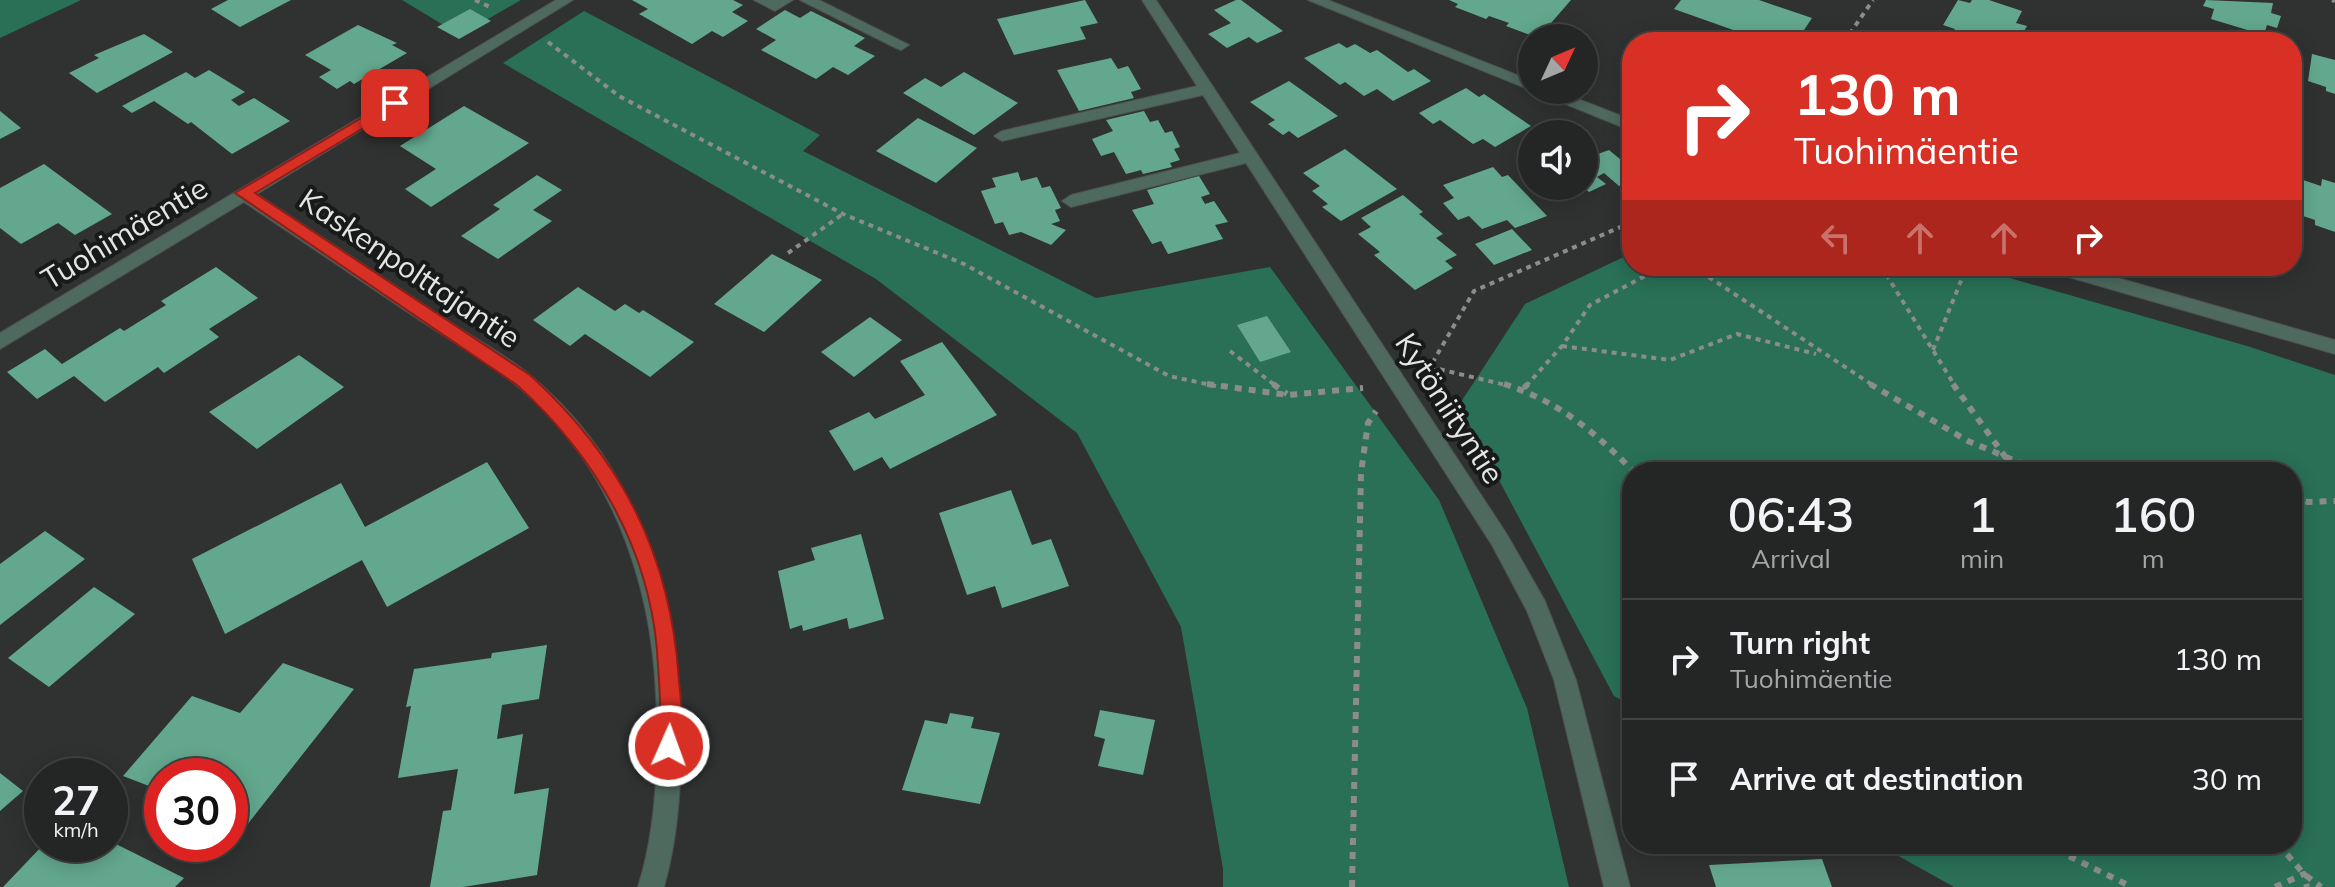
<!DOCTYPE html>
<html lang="en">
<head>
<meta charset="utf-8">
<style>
  :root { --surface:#232625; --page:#2b2e2d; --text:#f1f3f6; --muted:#a3a5a7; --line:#404342 }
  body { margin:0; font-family:Mulish,sans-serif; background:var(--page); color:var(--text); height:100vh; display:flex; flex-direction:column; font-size:30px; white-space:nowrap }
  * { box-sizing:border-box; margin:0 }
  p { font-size:26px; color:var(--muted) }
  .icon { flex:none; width:44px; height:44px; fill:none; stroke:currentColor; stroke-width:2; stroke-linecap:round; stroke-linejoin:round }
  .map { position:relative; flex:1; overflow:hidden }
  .details { position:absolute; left:1622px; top:462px; width:680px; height:392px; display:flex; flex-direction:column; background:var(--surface); border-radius:32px; box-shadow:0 4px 20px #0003,0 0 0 2px var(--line) }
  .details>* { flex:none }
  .guide { position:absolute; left:1622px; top:32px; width:680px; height:244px; border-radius:32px; box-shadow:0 4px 20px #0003,0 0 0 2px var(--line); background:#d93025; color:#fff; overflow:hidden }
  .needle { width:52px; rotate:46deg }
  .buttons { position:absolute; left:1518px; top:24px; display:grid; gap:16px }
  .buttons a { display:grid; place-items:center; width:80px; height:80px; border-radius:50%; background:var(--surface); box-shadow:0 4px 20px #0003,0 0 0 2px var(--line); font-size:40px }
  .speed { position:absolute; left:24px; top:758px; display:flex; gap:16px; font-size:40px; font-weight:700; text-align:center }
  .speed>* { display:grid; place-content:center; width:104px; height:104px; border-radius:50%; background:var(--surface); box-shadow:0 4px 20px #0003,0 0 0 2px var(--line); line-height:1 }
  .speed small { font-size:20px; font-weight:400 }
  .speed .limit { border:12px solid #d22; background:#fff; color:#111 }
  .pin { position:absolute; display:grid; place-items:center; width:68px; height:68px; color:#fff; margin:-34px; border-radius:16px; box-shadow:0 4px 12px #0006 }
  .me { position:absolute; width:88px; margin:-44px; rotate:2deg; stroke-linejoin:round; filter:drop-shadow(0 0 6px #0008) }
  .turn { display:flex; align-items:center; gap:28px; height:168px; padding:0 40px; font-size:36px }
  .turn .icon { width:104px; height:104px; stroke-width:2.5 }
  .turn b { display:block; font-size:56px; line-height:68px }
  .lanes { display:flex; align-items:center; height:76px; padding:0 40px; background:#0003; justify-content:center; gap:40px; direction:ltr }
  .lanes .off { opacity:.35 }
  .eta { display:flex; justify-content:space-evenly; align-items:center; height:136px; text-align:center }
  .eta b { font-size:48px; font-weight:600; line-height:56px }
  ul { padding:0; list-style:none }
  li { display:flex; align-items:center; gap:24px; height:120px; padding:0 40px; border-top:2px solid var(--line) }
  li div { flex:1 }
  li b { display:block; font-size:30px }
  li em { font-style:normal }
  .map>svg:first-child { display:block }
  .forest { fill:#297057 }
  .building { fill:#63a88e }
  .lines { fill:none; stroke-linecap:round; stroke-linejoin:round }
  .minor-casing { stroke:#4c4f4e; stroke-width:2 }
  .path-far1 { stroke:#8a8d8c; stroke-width:4; stroke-dasharray:5 5; stroke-linecap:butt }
  .path { stroke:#8a8d8c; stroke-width:6; stroke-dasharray:7 7; stroke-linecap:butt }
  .minor { fill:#4e695e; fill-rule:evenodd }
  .route { fill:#d93025; stroke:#8d1f18; stroke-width:2 }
  .labels { text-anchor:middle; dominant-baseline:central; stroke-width:8; stroke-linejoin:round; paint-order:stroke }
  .street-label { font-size:30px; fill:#e4e6e5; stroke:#181a19 }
</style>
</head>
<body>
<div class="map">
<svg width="2335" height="887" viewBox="0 0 2335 887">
  <rect width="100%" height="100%" fill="#2f3231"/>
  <path class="forest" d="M0,0H81L0,38Z
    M402,0H521L460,35Z
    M584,11L820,135L803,151L1096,298L1270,267L1439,500L1527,708L1569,887H1223V869L1181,627L1077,433L876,279L503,63Z
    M1632,253V266H1968L2247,346L2335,375V887H1954L1877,844H2292V472H1632V706L1614,696L1459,405L1525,304Z"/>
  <path class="building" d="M228,0H291L240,27L211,9Z
    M632,0H733L743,5L732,12L748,21L723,37L712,31L692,44L639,14L648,9Z
    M1085,0L1098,23L1080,27L1086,39L1014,55L997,19Z
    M1236,0H1241L1283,31L1257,43L1249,37L1227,48L1208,34L1231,23L1214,10Z
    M1449,0H1571L1538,38L1506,26L1509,23L1489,16L1486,19L1455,7L1458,4Z
    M1681,0H1759L1812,18L1796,42H1767L1674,9Z
    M1958,0L1970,3L1972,0H1989L2022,11L2016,23L2027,26L2018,42H1933L1940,30L1952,34L1955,29L1943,25Z
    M2206,0L2273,3L2271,13L2281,16L2277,28L2267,25L2264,35L2211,19L2214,9L2203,6Z
    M470,9L491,21L459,39L437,27Z
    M785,10L800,18L811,11L865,38L854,46L875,56L848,75L833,67L816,79L761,50L776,40L756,29Z
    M358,25L397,43L392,45L407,53L354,84L350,81L337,89L319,77L331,70L305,55Z
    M144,34L173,52L97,93L69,73L99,58L94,55Z
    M1339,43L1347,48L1355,44L1370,53L1377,50L1408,72L1414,69L1431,81L1393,101L1377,89L1364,96L1345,82L1340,85L1304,58Z
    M2312,54L2335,60V94L2326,91V87L2308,81Z
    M1111,58L1118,69L1128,66L1141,89L1131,92L1134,98L1079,111L1057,70Z
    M209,70L245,92L231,100L239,106L254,98L290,121L232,154L191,122L188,124L154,101L132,113L122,106L186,72L195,78Z
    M964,72L1018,103L974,135L903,93L925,78L941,87Z
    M1289,81L1338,116L1298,138L1289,131L1283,135L1268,124L1275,120L1250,102Z
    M1466,88L1479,97L1484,94L1531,126L1495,147L1483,139L1473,144L1440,120L1433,124L1419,113Z
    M464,106L529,143L431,207L405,189L436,169L400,146Z
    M0,111L21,128L0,139Z
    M1144,111L1150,122L1158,120L1165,133L1172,131L1180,147L1174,149L1180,160L1170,163L1172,167L1143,174L1141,170L1126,174L1114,152L1101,156L1092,139L1113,131L1106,120Z
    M918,118L977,148L936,183L876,151Z
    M1584,146L1595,155L1609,150L1632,169V180L1619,186L1604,173L1597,177L1606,184L1589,192L1584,188Z
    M1345,149L1397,189L1341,221L1322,207L1328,204L1312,191L1320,186L1303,173Z
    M44,164L112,214L75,235L58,223L21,244L0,228V188Z
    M1493,167L1502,177L1508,175L1547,216L1515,228L1507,220L1482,229L1469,216L1458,220L1443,203L1454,198L1443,185Z
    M1018,172L1021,181L1037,177L1042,188L1050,186L1061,208L1055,210L1060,221L1051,224L1066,230L1051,245L1021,232L1009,235L1003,222L995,224L981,191L996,187L992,178Z
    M537,175L562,190L533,210L552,221L498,259L461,236L500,209L493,205Z
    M1199,176L1210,194L1201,197L1205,204L1214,201L1228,222L1215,225L1223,239L1168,254L1161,241L1152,244L1132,210L1154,204L1147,190Z
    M2300,179L2321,186L2322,179L2335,183V232L2315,225V220L2294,213Z
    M1403,195L1423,212L1419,214L1443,234L1436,238L1457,255L1445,261L1453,268L1415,290L1374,255L1380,252L1358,234L1371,227L1361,218Z
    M1512,229L1532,250L1494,265L1475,244Z
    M772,254L822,280L764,332L714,304Z
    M216,267L258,298L209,329L219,337L164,373L158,367L105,402L74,376L37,399L7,372L45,349L62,364L120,328L124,331L166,305L161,301Z
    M578,287L615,311L625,304L639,313L643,310L694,342L650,377L585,334L570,346L533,320Z
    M1267,316L1291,352L1260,362L1237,325Z
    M870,317L902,340L854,377L821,352Z
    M942,342L997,415L890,469L882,457L854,471L829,431L869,412L875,419L925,395L900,361Z
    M299,355L344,387L257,449L209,412Z
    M487,462L529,528L387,607L362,560L225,634L192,559L341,483L365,527Z
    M1011,490L1032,545L1051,539L1069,586L1002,608L995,586L967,595L939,513Z
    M45,531L85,559L0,625V564Z
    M861,534L884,619L849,629L847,618L803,631L802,625L790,629L778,571L815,560L811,548Z
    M94,587L135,614L49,687L8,658Z
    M547,645L539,699L502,705L497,739L523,734L514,794L549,788L537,875L463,887H430L443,811L451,810L458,769L398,778L411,706L406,707L414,669L491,658L492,653Z
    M283,663L354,689L247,825L230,818V776H162V791L123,776L192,696L240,713Z
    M1100,710L1155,720L1143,775L1098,766L1105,739L1094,736Z
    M950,713L974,717L971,728L1000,733L980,804L902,790L925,720L947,724Z
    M0,773L23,791L0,811Z
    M110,841L184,878L175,887H3L44,844H110Z
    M1822,859L1832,887H1716L1709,865Z"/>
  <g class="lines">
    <defs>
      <path id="minor" d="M556,0H573L257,194C320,236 382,277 444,318C472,337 504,354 530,375C626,454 673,574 679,695C683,757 681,827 664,887H638C657,827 659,757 656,695C651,578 609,461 516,385C485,360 448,339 415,317C358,279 301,240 244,202L0,349V333Z
        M754,0H793L775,11Z
        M800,0H819L909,45L901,50L896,48Z
        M1142,0H1156L1506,533L1545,601L1576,680L1630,887H1604L1554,680L1527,611L1492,545L1246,163L1071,207L1062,201L1071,195L1240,153L1203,95L1002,141L994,136L1002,131L1197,86Z
        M1308,0H1328L1532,81V90H1555L1632,120V131Z
        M2045,266H2076L2335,340V354L2048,271Z"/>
    </defs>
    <use href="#minor" class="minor-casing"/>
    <path class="path-far1" d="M475,0L492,8
      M2332,0L2335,1
      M548,42L619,96L843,214L964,264L1169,376L1216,386
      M1844,42L1873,0
      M788,253L843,214
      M1692,266L1874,386
      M1881,266L1955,386
      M1562,346L1670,360L1737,334L1816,354
      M1933,350L1967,266
      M1230,351L1276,386
      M1430,367L1510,386
      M1425,368L1430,367L1474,291L1632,222
      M1526,386L1562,346L1590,305L1664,266"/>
    <path class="path" d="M1207,384L1288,395L1363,388
      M1273,384L1287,394
      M1504,384C1558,401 1595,432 1634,472
      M1870,384L1968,441L2042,472
      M1953,384L2016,472
      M1524,388L1528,384
      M2292,498L2308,502L2335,501
      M2044,844L2132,887
      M2278,844L2304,874L2321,887
      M1352,887L1361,473L1368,423L1376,411
      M2275,887L2304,874L2307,887"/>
    <use href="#minor" class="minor"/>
  </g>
  <path class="route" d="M395,98L402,103L400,106L255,193L530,375C622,459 671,555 679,681C681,703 686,732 677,754L669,756L661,754C656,742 660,730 660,717C661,695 658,672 657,650C648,545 593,454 517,385L235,193Z"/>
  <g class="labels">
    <g class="street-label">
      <text transform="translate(124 233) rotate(-31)">Tuohimäentie</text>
      <text transform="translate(410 268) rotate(34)">Kaskenpolttajantie</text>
      <text transform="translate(1450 408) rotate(57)">Kytöniityntie</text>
    </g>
  </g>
</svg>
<div class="buttons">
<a><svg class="needle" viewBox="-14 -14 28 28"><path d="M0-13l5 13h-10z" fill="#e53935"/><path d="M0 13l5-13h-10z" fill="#a3a5a7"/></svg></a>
<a><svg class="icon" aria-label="sound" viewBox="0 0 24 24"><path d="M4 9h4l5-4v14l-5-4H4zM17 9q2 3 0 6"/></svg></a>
</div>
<div class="speed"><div>27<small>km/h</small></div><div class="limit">30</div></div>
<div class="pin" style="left:395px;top:103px;background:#d93025"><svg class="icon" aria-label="arrive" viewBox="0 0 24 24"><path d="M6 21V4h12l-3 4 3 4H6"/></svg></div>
<svg class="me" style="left:669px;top:746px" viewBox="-20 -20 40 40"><circle r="17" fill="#d93025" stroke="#fff" stroke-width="3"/><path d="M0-11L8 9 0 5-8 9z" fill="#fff"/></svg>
<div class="guide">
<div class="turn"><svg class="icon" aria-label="right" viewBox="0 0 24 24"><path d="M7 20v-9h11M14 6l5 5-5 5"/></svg><div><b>130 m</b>Tuohimäentie</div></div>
<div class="lanes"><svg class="icon off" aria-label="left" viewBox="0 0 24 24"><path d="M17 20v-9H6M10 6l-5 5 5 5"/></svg><svg class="icon off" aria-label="ahead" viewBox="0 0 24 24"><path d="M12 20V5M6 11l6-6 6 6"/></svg><svg class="icon off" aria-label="ahead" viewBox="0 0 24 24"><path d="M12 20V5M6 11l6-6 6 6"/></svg><svg class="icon" aria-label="right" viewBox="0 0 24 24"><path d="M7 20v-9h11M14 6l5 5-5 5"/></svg></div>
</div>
<section class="details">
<div class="eta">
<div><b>06:43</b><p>Arrival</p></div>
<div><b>1</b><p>min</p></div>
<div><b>160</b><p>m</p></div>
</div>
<ul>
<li><svg class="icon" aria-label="right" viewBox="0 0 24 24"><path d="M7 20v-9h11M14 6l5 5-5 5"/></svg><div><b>Turn right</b><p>Tuohimäentie</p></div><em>130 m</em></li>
<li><svg class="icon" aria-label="arrive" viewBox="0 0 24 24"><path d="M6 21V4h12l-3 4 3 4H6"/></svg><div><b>Arrive at destination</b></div><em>30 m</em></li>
</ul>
</section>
</div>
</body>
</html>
